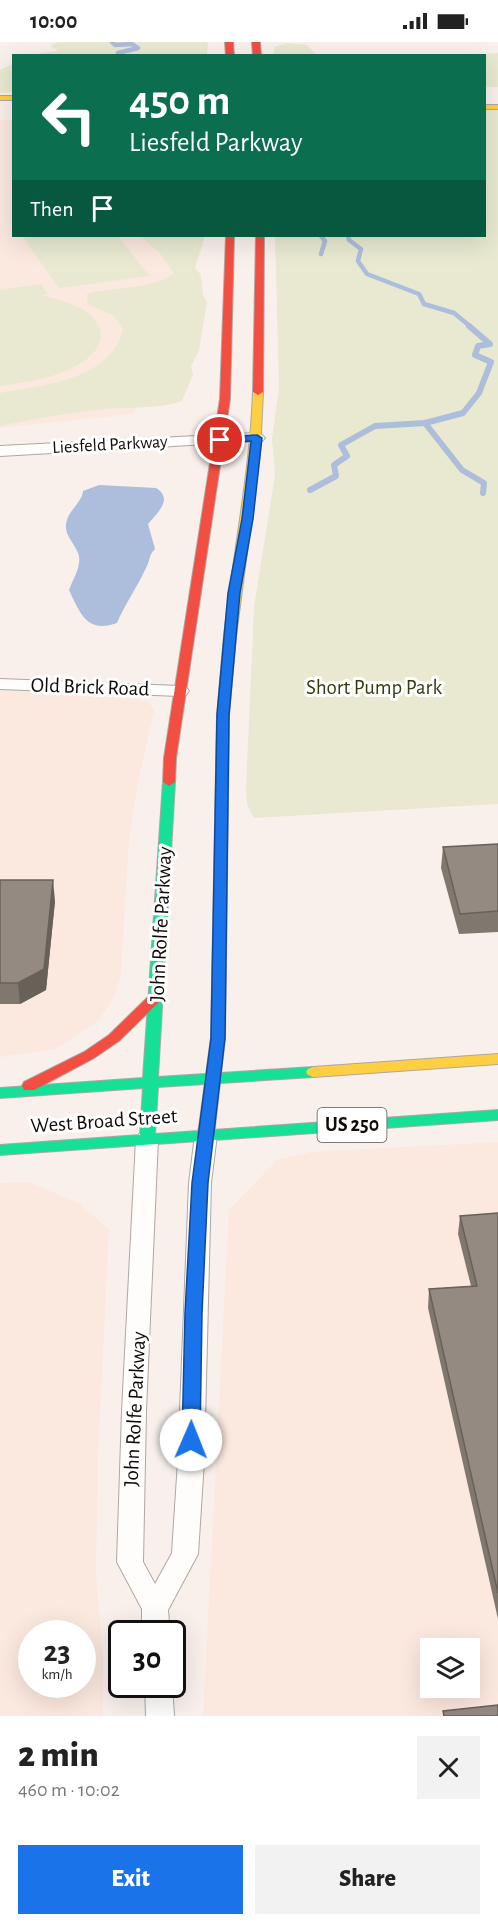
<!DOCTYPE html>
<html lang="en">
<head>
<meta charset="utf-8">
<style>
  :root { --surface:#fff; --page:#f2f2f2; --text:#222; --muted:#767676; --accent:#1a73e8 }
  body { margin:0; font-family:"Alegreya Sans",sans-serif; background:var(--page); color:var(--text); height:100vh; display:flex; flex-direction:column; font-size:22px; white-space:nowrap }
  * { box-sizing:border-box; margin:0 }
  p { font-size:20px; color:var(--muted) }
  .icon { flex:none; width:33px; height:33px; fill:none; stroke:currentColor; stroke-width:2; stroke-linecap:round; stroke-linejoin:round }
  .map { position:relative; height:1674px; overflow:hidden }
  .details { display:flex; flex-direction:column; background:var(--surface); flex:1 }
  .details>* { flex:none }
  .top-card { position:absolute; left:12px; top:12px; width:474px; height:183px; border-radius:0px; box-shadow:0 6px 24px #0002; background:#0b6e4f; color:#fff; overflow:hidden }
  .tools { position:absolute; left:420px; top:1596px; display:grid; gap:12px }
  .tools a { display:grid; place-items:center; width:60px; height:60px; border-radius:0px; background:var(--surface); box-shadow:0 6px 24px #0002; font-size:30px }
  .speed { position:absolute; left:18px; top:1578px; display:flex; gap:12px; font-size:30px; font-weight:700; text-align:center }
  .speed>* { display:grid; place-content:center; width:78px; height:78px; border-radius:50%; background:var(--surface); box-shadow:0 6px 24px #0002; line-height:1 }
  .speed small { font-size:15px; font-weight:400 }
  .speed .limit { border:3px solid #111; border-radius:9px; background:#fff; color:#111 }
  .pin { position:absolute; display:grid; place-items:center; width:51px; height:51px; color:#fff; margin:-26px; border:3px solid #fff; border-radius:50%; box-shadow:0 2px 6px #0007 }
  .me { position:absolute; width:66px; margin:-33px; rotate:1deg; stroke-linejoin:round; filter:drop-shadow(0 0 4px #0008) }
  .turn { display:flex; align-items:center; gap:21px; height:126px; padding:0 18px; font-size:27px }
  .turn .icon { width:78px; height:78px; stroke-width:2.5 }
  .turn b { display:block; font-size:42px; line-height:51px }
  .then { display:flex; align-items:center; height:57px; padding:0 18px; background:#0003; gap:12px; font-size:22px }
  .round { display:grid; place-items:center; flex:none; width:63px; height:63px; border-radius:0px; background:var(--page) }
  .summary { display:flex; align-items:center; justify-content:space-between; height:102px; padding:0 18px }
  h1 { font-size:36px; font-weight:800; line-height:45px }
  .action { display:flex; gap:12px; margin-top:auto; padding:12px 18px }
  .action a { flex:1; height:69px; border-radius:0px; background:var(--accent); color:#fff; font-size:24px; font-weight:800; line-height:69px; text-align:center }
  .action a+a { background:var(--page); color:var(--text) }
  .status { display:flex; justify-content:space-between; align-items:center; height:42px; padding:0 30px; background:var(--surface); direction:ltr }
  .status svg { height:16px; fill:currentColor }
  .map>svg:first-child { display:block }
  .built { fill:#fbe8df; fill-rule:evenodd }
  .green { fill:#e8e9d0 }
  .water { fill:#adbddc }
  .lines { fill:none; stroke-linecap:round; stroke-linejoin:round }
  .stream-far1 { stroke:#adbddc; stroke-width:4.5 }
  .stream { stroke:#adbddc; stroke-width:6 }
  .street-casing { stroke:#aea7a3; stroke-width:2 }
  .fast-casing { stroke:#aea7a3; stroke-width:2 }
  .slow-casing { stroke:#aea7a3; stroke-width:2 }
  .jam-casing { stroke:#aea7a3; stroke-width:2 }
  .street { fill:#fefdfc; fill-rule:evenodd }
  .fast { fill:#16e098; fill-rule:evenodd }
  .slow { fill:#ffcf43; fill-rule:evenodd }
  .jam { fill:#f24e42; fill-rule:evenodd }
  .wall { fill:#80776f }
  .shaded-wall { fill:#68615a }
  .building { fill:#958a81; stroke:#68615a; stroke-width:1.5 }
  .route { fill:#1a73e8; stroke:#114b97; stroke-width:1.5 }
  .labels { text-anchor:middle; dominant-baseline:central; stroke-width:6; stroke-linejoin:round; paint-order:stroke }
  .far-street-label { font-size:18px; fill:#110b08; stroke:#fff }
  .shield { fill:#fff; stroke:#585452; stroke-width:1.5 }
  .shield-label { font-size:20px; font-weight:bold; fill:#110b08 }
  .street-label { font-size:21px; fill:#110b08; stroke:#fff }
  .park-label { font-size:21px; fill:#363c12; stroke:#fff }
</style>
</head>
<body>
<div class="status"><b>10:00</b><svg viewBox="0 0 49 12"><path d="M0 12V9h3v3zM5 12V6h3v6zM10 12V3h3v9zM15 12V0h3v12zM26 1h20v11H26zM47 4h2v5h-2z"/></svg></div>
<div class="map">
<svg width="498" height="1674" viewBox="0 0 498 1674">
  <rect width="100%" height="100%" fill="#f9f0ec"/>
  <path class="built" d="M0,78H13L14,194H194L152,342L133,372L0,386Z
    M0,644L128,655L149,660L154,669L137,745L129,798L121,930L116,952L99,978L56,1007L0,1015Z
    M498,1100V1674H203L229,1168L277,1118L311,1110ZM430,1606H470V1646H430Z
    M29,1140L78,1161L109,1187L98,1414L96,1531L103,1615V1674H0V1141ZM32,1592H82V1642H32Z"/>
  <path class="green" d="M58,0H208L207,13H28L56,9L58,8L50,4Z
    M286,1L307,3L317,13H274V5Z
    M498,11V45H485L484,14L462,13Z
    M13,22V50L0,51V28Z
    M485,65H498V762L254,776L247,762L246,747L254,565L275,433L272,397L279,345L275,194H484Z
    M22,194H118L149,234L59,246Z
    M140,194H205L195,226L201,233L203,253L207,260L199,309L191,324L193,333L182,359C161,366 143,365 121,366C81,368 40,376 0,384V351C37,344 87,341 113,309C118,303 121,294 123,287L114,274L88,262L87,252C110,245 158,247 174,231L159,210Z
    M41,242L48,252L41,253C53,256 65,259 76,264C111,280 107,308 76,324C52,337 26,340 0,344V248Z"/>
  <path class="water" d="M99,443L156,446C174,457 157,471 148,482L155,507C148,514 150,520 145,528C136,547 125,562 117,581C87,592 80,571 69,548C72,539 78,530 79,521C82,506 64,497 66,482C68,468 82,461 83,449Z"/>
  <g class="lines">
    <path class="stream-far1" d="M112,0L115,3L132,2L138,6L118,11L119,14
      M321,194L325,199L321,212
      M348,194L349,198L361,207L358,219L367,232L419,252L424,262L454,271L471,285"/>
    <path class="stream" d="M425,381L462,428L484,441L483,451
      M310,448L336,434L334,423L347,414L341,403L375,384L425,381L463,371L479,351L491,320L475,313L478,304L490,302L469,284"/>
    <defs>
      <path id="street" d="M257,391L262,393L265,396L262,399L0,414V404Z
        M0,637L180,644L186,645L189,649L186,653L180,654L0,647Z
        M206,1085L214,1088L217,1093L211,1141L204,1419L198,1512L168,1568L170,1592H142V1567L117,1520L122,1369L136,1097L139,1092L147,1089L155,1092L158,1097L146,1369L143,1520L155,1542L172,1511L178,1419L189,1141L195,1093L198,1088Z
        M145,1642L172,1641L174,1674H146Z"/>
      <path id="fast" d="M169,736L175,740L158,1035L313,1025L318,1027L320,1030L318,1033L313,1035L158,1045L155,1092L498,1068V1078L0,1113V1103L140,1093L143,1046L0,1056V1046L143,1036L163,740Z"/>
      <path id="slow" d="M0,54H14V58H0Z
        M484,63H498V67H484Z
        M258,347L263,350L260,411L236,594L230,598L224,594C233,512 250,432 253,350Z
        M498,1012V1022L313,1035L308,1033L306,1030L308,1027L313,1025Z"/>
      <path id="jam" d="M225,0H233L234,14H226Z
        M252,0H260L261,14H253Z
        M226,194H234L230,357L176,716L175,740L169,744L163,740L164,716L220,357Z
        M256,194H264L263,350L258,353L253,350Z
        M230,590L236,594L229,673L225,996L214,1093L211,1097H201L198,1093L211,996L217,673L224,594Z
        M156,950L161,952L163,955L161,958L119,999L94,1016L34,1048H24L22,1044L24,1040L84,1010L109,993L151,952Z"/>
    </defs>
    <use href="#street" class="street-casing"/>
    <use href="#fast" class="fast-casing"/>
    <use href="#slow" class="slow-casing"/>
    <use href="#jam" class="jam-casing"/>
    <use href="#street" class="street"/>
    <use href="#fast" class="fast"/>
    <use href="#slow" class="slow"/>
    <use href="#jam" class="jam"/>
  </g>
  <path class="wall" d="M498,802V890L459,892L441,826L443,805Z
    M0,838L55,859L46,948L20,962H0Z
    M498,1171V1577L428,1266L429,1247L471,1244L458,1192L460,1174Z"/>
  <path class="shaded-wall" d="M53,838L55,859L46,948L20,962L18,941Z"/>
  <path class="building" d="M498,802V869L460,872L443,805Z
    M0,838H53L44,927L18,941H0Z
    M498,1171V1551L429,1247L477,1244L460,1174Z
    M498,1663V1674H444L443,1669Z"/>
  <path class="route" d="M257,393L262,396L253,477L240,551L229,673L225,996L208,1141L202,1271L200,1398L197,1403L191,1405L185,1403L182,1398L185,1271L192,1141L211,996L217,673L228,551L242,477L251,399L220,401L215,398L220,395Z"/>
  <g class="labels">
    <g class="far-street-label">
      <text transform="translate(110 403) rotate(-3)">Liesfeld Parkway</text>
    </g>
    <rect class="shield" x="317.5" y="1066" width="69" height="34" rx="4.5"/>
    <g class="shield-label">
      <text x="352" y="1083">US 250</text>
    </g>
    <g class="street-label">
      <text transform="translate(90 645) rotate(2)">Old Brick Road</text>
      <text transform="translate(161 882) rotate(-87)">John Rolfe Parkway</text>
      <text transform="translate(104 1079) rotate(-4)">West Broad Street</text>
      <text transform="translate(135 1367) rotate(-87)">John Rolfe Parkway</text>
    </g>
    <g class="park-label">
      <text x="374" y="645">Short Pump Park</text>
    </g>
  </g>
</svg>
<div class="tools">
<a><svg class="icon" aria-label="layers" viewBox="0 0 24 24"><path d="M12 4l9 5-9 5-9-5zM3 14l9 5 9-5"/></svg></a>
</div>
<div class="speed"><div>23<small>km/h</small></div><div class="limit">30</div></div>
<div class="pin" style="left:220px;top:398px;background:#d93025"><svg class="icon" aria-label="arrive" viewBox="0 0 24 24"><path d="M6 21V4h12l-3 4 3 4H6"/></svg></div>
<svg class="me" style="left:191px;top:1398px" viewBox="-20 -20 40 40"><circle r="19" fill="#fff"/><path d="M0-13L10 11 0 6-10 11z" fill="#1a73e8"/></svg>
<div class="top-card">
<div class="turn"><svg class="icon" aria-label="left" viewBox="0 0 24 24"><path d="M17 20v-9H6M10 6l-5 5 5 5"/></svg><div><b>450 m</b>Liesfeld Parkway</div></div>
<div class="then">Then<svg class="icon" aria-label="arrive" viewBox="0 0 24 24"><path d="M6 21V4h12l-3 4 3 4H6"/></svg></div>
</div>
</div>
<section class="details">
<div class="summary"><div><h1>2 min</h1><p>460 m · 10:02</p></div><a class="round"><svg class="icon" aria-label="close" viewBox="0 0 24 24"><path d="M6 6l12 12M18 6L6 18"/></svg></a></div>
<div class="action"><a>Exit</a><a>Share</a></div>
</section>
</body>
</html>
